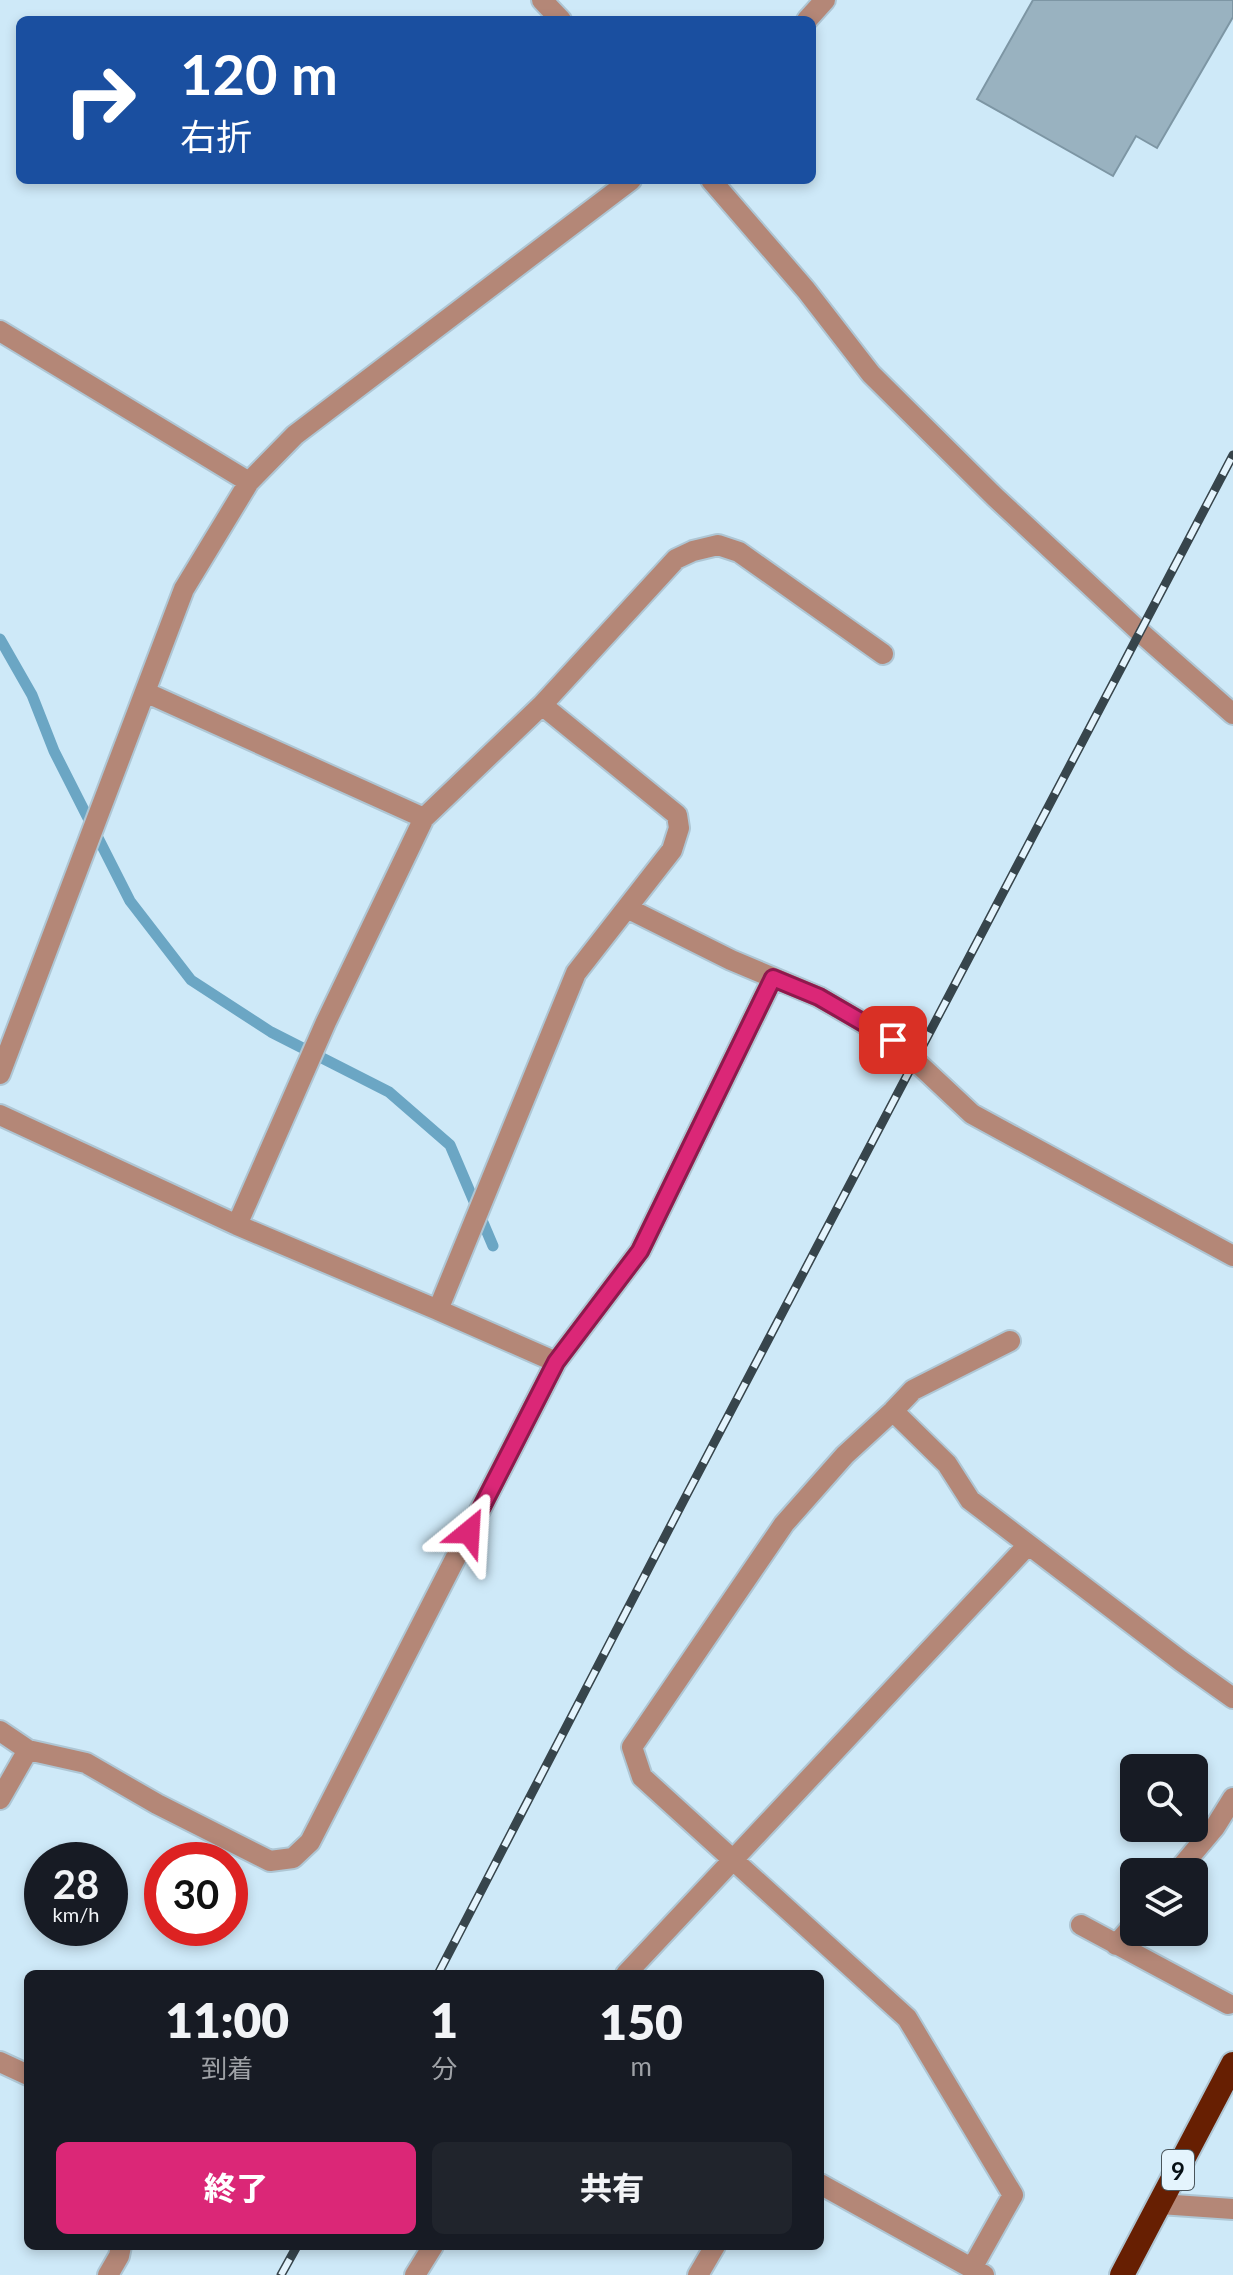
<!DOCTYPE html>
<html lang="ja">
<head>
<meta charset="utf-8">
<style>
  :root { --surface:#171b24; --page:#20242c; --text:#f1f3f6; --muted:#9ea1a6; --accent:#db2777 }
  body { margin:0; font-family:Lato,"Noto Sans JP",sans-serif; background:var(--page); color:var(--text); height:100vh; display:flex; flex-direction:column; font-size:30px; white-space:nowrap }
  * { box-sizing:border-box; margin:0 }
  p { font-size:26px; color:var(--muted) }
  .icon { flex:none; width:44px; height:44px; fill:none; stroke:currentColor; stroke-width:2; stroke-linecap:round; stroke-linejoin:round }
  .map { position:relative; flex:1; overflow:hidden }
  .drawer { position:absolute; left:24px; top:1970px; width:800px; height:280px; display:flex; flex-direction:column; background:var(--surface); border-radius:12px; box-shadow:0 4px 12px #0003 }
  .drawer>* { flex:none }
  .hud { position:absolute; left:16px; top:16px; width:800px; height:168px; border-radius:12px; box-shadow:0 4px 12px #0003; background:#1a4fa0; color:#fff; overflow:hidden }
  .controls { position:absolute; left:1120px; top:1754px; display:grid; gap:16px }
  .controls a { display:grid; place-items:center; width:88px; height:88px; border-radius:12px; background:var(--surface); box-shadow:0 4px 12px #0003; font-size:40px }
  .speed { position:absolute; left:24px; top:1842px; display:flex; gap:16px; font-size:40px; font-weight:700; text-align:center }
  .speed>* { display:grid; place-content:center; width:104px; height:104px; border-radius:50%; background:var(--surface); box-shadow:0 4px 12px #0003; line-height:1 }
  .speed small { font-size:20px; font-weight:400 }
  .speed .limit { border:12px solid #d22; background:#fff; color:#111 }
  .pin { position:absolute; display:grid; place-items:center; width:68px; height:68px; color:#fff; margin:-34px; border-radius:16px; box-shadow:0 4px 12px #0006 }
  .me { position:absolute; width:88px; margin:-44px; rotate:27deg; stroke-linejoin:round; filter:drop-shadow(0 0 6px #0008) }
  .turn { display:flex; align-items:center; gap:28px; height:168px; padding:0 32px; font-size:36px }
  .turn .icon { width:104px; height:104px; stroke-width:2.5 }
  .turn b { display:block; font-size:56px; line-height:68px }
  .eta { display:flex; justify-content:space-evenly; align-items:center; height:136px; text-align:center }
  .eta b { font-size:48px; font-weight:800; line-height:56px }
  .primary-button { display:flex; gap:16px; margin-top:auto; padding:16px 32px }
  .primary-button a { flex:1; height:92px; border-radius:12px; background:var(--accent); color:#fff; font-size:32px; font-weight:800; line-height:92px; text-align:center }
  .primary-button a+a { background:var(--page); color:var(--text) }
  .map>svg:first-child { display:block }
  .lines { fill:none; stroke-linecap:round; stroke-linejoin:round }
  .stream { stroke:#6ba6c4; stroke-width:11 }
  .building { fill:#99b2c0; stroke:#7d96a4; stroke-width:2 }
  .minor-casing { stroke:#aec6d4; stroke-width:24 }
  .highway-casing { stroke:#aec6d4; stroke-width:28 }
  .minor { stroke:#b48777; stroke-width:20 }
  .highway { stroke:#671f02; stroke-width:24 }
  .rail-casing { stroke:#37454c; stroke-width:9 }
  .rail { stroke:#e4f4fd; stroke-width:6; stroke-dasharray:18; stroke-linecap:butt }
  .route-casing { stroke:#8e194d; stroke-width:20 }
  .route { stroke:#db2777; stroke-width:14 }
  .labels { text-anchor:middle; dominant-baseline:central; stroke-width:7; stroke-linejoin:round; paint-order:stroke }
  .shield { fill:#e4f4fd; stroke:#4a555b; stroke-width:2 }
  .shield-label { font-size:24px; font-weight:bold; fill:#081116 }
</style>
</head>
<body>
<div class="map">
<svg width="1233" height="2275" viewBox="0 0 1233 2275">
  <rect width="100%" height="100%" fill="#cee9f8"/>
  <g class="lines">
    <path class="stream" d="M0,639L32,695L54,751L130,901L191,980L271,1032L389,1092L450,1145L493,1246"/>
  </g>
  <path class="building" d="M1033,0H1233V17L1157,148L1136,136L1113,176L977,99Z"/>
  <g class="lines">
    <defs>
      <path id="minor" d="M542,0L561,20
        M807,20L825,0
        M711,180L806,290L871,374L995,497L1140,632L1233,714
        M0,331L249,482
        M542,705L676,559L693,551L718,545L739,552L883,654
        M627,908L731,960L819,997L893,1040L972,1114L1233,1256
        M0,1074L184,589L249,482L295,435L631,180
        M0,1115L237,1225L438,1310L576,973L672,850L679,828L677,815L542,705L424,818L145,692
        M237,1225L326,1022L424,818
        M438,1310L556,1362L640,1251L773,978
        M893,1411L947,1464L970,1500L1181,1661L1233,1698
        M0,1731L28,1750
        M0,1799L28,1750L86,1763L157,1804L270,1861L293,1858L310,1842L556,1362
        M1177,1872L1215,1827L1233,1798
        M1081,1925L1228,2004
        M1116,1945L1134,1924
        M626,1974L1028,1545
        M0,2062L28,2075
        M820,2184L984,2275
        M1160,2204L1233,2209
        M972,2268L1013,2195L907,2018L642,1777L632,1747L784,1524L845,1455L893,1411L913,1390L1010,1341
        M108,2275L119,2256L121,2246
        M415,2275L433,2246
        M698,2275L715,2246"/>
      <path id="highway" d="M1122,2275L1233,2064"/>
    </defs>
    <use href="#minor" class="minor-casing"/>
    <use href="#highway" class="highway-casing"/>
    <use href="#minor" class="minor"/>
    <use href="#highway" class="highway"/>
    <defs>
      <path id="rail" d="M438,1974L684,1500L1233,455
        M281,2275L297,2246"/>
    </defs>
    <use href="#rail" class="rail-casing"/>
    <use href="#rail" class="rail"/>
  </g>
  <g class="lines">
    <defs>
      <path id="route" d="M469,1532L556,1362L640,1251L773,978L819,997L893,1040"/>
    </defs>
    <use href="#route" class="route-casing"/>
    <use href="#route" class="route"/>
  </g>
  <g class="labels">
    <rect class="shield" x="1162" y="2150" width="32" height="40" rx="6"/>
    <g class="shield-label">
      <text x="1178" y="2170">9</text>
    </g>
  </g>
</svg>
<div class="controls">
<a><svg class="icon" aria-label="search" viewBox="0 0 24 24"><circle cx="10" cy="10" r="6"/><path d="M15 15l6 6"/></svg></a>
<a><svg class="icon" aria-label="layers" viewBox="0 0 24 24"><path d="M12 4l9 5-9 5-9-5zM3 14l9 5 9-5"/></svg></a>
</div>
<div class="speed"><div>28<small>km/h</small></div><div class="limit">30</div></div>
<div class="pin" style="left:893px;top:1040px;background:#d93025"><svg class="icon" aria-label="arrive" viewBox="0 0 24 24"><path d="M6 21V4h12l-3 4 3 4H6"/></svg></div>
<svg class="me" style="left:469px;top:1532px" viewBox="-20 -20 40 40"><path d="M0-17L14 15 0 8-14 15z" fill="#db2777" stroke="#fff" stroke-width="4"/></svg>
<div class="hud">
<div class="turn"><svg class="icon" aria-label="right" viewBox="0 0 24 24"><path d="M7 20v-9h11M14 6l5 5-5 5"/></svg><div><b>120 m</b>右折</div></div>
</div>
<section class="drawer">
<div class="eta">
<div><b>11:00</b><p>到着</p></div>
<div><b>1</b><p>分</p></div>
<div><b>150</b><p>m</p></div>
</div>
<div class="primary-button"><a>終了</a><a>共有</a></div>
</section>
</div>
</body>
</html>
